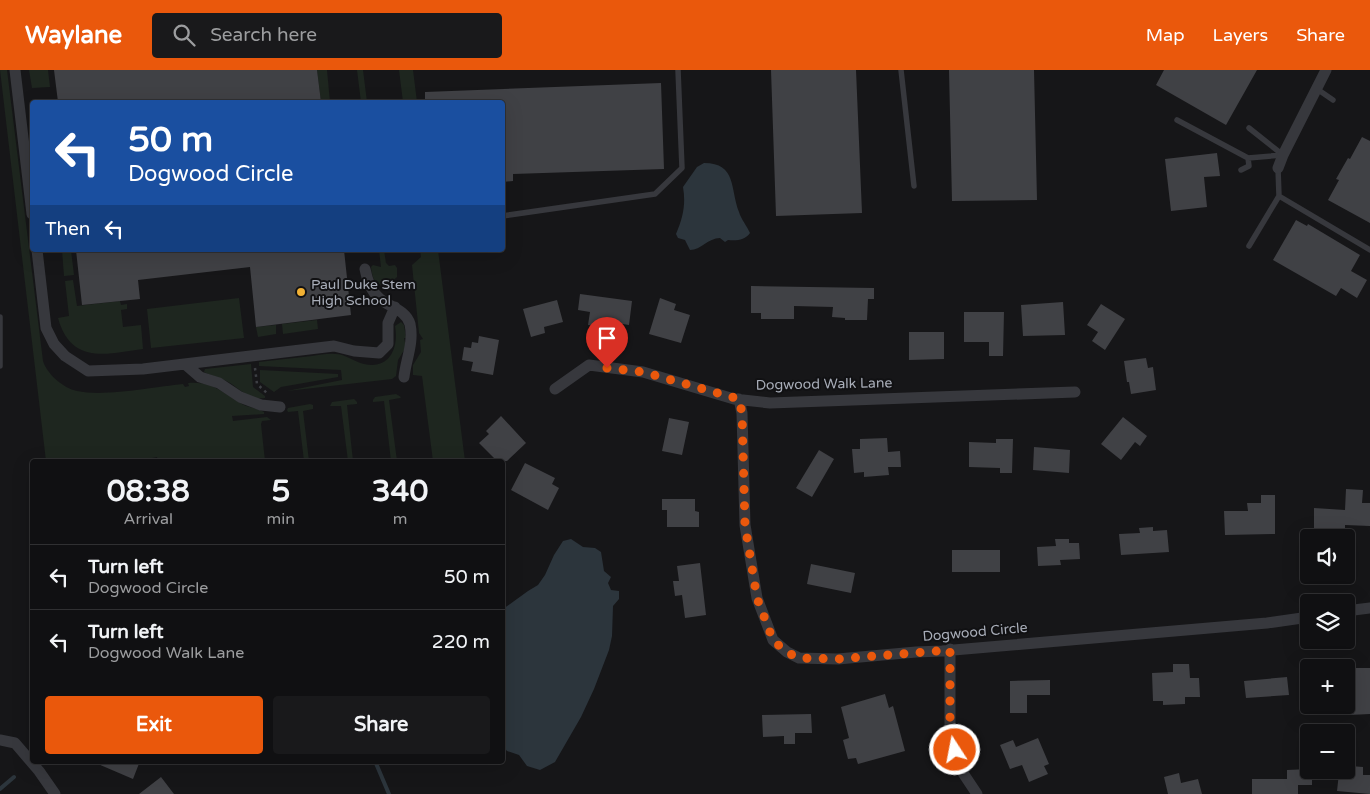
<!DOCTYPE html>
<html lang="en">
<head>
<meta charset="utf-8">
<style>
  :root { --surface:#101012; --page:#19191b; --text:#f1f3f6; --muted:#9c9d9f; --line:#303032; --accent:#ea580c }
  body { margin:0; font-family:"Varela Round",sans-serif; background:var(--page); color:var(--text); height:100vh; display:flex; flex-direction:column; font-size:19px; white-space:nowrap }
  * { box-sizing:border-box; margin:0 }
  p { font-size:16px; color:var(--muted) }
  .icon { flex:none; width:28px; height:28px; fill:none; stroke:currentColor; stroke-width:2; stroke-linecap:round; stroke-linejoin:round }
  .map { position:relative; flex:1; overflow:hidden }
  .side { position:absolute; left:30px; top:389px; width:475px; height:305px; display:flex; flex-direction:column; background:var(--surface); border-radius:5px; box-shadow:0 5px 20px #0002,0 0 0 1px var(--line) }
  .side>* { flex:none }
  .guide { position:absolute; left:30px; top:30px; width:475px; height:152px; border-radius:5px; box-shadow:0 5px 20px #0002,0 0 0 1px var(--line); background:#1a4fa0; color:#fff; overflow:hidden }
  .fabs { position:absolute; left:1300px; top:459px; display:grid; gap:10px }
  .fabs a { display:grid; place-items:center; width:55px; height:55px; border-radius:5px; background:var(--surface); box-shadow:0 5px 20px #0002,0 0 0 1px var(--line); font-size:25px }
  .pin { position:absolute; display:grid; place-items:center; width:42px; height:42px; color:#fff; margin:-51px -21px; border-radius:50% 50% 50% 0; rotate:-45deg; box-shadow:0 0 5px #0007 }
  .pin .icon { rotate:45deg }
  .me { position:absolute; width:55px; margin:-28px; rotate:349deg; stroke-linejoin:round; filter:drop-shadow(0 0 4px #0008) }
  .turn { display:flex; align-items:center; gap:18px; height:105px; padding:0 15px; font-size:22px }
  .turn .icon { width:65px; height:65px; stroke-width:2.5 }
  .turn b { display:block; font-size:35px; line-height:42px }
  .then { display:flex; align-items:center; height:48px; padding:0 15px; background:#0003; gap:10px; font-size:19px }
  .eta { display:flex; justify-content:space-evenly; align-items:center; height:85px; text-align:center }
  .eta b { font-size:30px; font-weight:700; line-height:35px }
  .cta { display:flex; gap:10px; margin-top:auto; padding:10px 15px }
  .cta a { flex:1; height:58px; border-radius:5px; background:var(--accent); color:#fff; font-size:20px; font-weight:700; line-height:58px; text-align:center }
  .cta a+a { background:var(--page); color:var(--text) }
  ul { padding:0; list-style:none }
  li { display:flex; align-items:center; gap:15px; height:65px; padding:0 15px; border-top:1px solid var(--line) }
  li div { flex:1 }
  li b { display:block; font-size:19px }
  li em { font-style:normal }
  header { display:flex; align-items:center; gap:30px; box-sizing:border-box; height:70px; padding:0 25px; background:var(--accent); color:#fff }
  header strong { font-size:24px }
  nav { display:flex; gap:28px; margin-inline-start:auto; font-size:18px }
  .search { width:350px; height:45px; background:var(--page); display:flex; align-items:center; gap:12px; box-sizing:border-box; padding:0 18px; border-radius:5px; color:var(--muted); font-size:19px }
  .map>svg:first-child { display:block }
  .green { fill:#1e261f }
  .water { fill:#2c353c }
  .lines { fill:none; stroke-linecap:round; stroke-linejoin:round }
  .stream { stroke:#2c353c; stroke-width:4 }
  .building { fill:#404145 }
  .path { stroke:#3d3f44; stroke-width:2.5; stroke-dasharray:2.5 4; stroke-linecap:butt }
  .lane { stroke:#37383d; stroke-width:5.5 }
  .street { stroke:#37383d; stroke-width:11 }
  .route { stroke:#ea580c; stroke-width:9; stroke-dasharray:0 16.2 }
  .poi-dot { fill:#f2b134; stroke:#111113; stroke-width:2 }
  .labels { text-anchor:middle; dominant-baseline:central; stroke-width:4; stroke-linejoin:round; paint-order:stroke }
  .poi-label { font-size:14px; fill:#a8adb8; stroke:#111113; text-anchor:start }
  .street-label { font-size:14px; fill:#a8adb8; stroke:#111113 }
</style>
</head>
<body>
<header>
<strong>Waylane</strong>
<div class="search"><svg class="icon" aria-label="search" viewBox="0 0 24 24"><circle cx="10" cy="10" r="6"/><path d="M15 15l6 6"/></svg>Search here</div>
<nav><a>Map</a><a>Layers</a><a>Share</a></nav>
</header>
<div class="map">
<svg width="1370" height="724" viewBox="0 0 1370 724">
  <rect width="100%" height="100%" fill="#161618"/>
  <path class="green" d="M0,0H7L43,291C47,304 63,318 77,321C104,327 154,317 183,314L185,317L189,316L188,313C213,311 222,323 242,334C249,338 257,338 264,342V344L232,346L233,351L267,347L271,350L262,351L261,354L265,391H158L157,387L139,391H46Z
    M29,0H48L50,17L32,18Z
    M317,0H327L330,32H321Z
    M357,0H363L367,32H361Z
    M399,0H413L417,32H403Z
    M62,180H71L74,205L64,206Z
    M379,180H384L386,193L389,196L395,195L397,198V207L388,215L386,212L381,215C373,211 372,206 371,197L373,195L381,197Z
    M420,180H438L465,391H433L422,306L413,305V295L421,282L420,270L423,269L419,263L412,195L421,187Z
    M73,210L77,236L120,231L121,235L127,234V239L121,240L123,257L141,255L143,279C107,284 71,295 58,248L69,246L65,211Z
    M239,228L244,268L151,278L147,239Z
    M317,250L318,259L283,264L282,254Z
    M401,252L404,255L406,268H404L406,277L398,290L396,306L392,309L287,321L342,310L341,300L259,296V292C276,290 294,288 312,286C320,285 328,283 335,284C346,284 354,292 364,294C390,300 399,277 395,256Z
    M276,255V264L258,267L256,257Z
    M251,294L253,317L265,326V328C250,330 242,321 230,313C222,308 212,306 204,302L205,299Z
    M260,300L338,304V307L281,317L274,322L260,312Z
    M396,324L401,327L400,328L389,330L397,391H391L384,331L373,332V330L375,327Z
    M354,329L357,332V334L347,335L353,391H348L341,336H330L332,332Z
    M310,334L313,335V339L303,341L309,391H304L298,341L288,342L287,340L288,338Z"/>
  <path class="water" d="M704,93C737,93 730,119 739,142C741,149 747,156 750,163C745,170 737,171 728,170L725,172L720,168C708,168 701,180 690,180L685,170L678,168L676,164C683,148 686,134 683,117L697,97Z
    M571,469L583,477L595,478L601,482L604,501L611,507L608,513L611,520L619,521V529L613,536L612,566L609,580L594,619L581,647L555,692L540,700L527,696L519,685L507,681L503,676V539L528,521L538,515L545,505L554,485L563,471Z"/>
  <g class="lines">
    <path class="stream" d="M375,691L389,724
      M0,719L14,707"/>
  </g>
  <path class="building" d="M54,0H317L321,32H58Z
    M771,0H856L862,143L776,146Z
    M949,0H1034L1037,130L952,131Z
    M1164,0H1257L1226,55L1156,15Z
    M661,13L664,99L513,104V111L502,112V32H425V22Z
    M1362,67L1370,71V153L1328,130L1339,110L1336,109L1348,88L1350,89Z
    M1217,83L1220,106L1204,107L1207,137L1171,141L1165,89Z
    M1296,150L1307,156L1308,154L1360,185L1351,201L1367,210L1357,228L1341,218L1336,226L1273,190Z
    M76,180H344L351,245L256,257L250,197L138,210L140,229L82,235Z
    M751,216L874,218V229H868L867,250H845V248L832,247L833,237L794,236V249H761V243H751Z
    M580,224L632,231L629,255L616,253L615,259L588,255L590,242L578,240Z
    M660,228L676,234L674,240L690,245L681,273L649,264Z
    M557,230L563,252L544,257L545,263L531,267L523,239Z
    M1063,232L1065,265L1023,266L1021,235Z
    M1101,234L1125,249L1105,280L1092,271L1098,262L1087,255Z
    M964,242H1004L1003,286H989V272H964Z
    M909,262H944V289L909,290Z
    M479,266L499,270L493,305L471,301L473,292L462,290L464,277L471,278L472,272L478,273Z
    M1146,288L1148,298L1153,297L1156,320L1131,324L1129,312H1127L1124,291Z
    M501,346L526,373L507,391H497L479,373L489,364L486,361Z
    M1123,347L1147,366L1140,376L1135,372L1121,390L1101,374Z
    M669,348L689,352L682,385L662,381Z
    M887,368L888,382L900,381L901,397H888L889,405L864,407V402L854,403L852,379H860V369Z
    M996,369H1013L1012,403H1000V398L969,397V372L996,373Z
    M1034,377L1070,380L1069,403L1033,400Z
    M819,380L834,389L812,427L796,418Z
    M525,393L555,408L552,414L559,418L548,440L511,420Z
    M1346,419L1363,420L1362,433H1370V456L1345,455V462L1314,460V438L1345,440Z
    M1261,425H1275V464L1225,465L1224,441H1248L1247,433H1261Z
    M662,429H695V441L699,442V457H667V440H662Z
    M1153,457V461L1167,460L1169,482L1121,485L1119,464L1140,463L1139,458Z
    M1055,469H1069V473H1079L1080,489L1060,490L1061,495L1038,496L1037,477L1056,476Z
    M952,480H1000V502H952Z
    M700,493L706,545L685,548L682,525L675,526L673,511H679L677,496Z
    M811,494L855,503L851,523L807,514Z
    M1173,594H1189L1190,608H1199L1200,627H1185V634L1163,635V631H1153L1152,603L1173,602Z
    M1346,598H1370V644L1349,645V626H1346Z
    M1287,607L1289,625L1246,628L1244,611Z
    M1050,610V625H1027V643H1010V611Z
    M885,624L889,638L893,636L905,681L858,694L856,688L848,689L843,670L849,668L841,637Z
    M811,644L812,663H795V674H784V666L763,667L762,645Z
    M1038,668L1049,694L1044,696L1048,704L1029,712L1022,695L1010,699L1000,675L1013,670L1016,677Z
    M91,691H140L133,709Z
    M1350,696L1363,697V705H1370V724L1337,721L1339,703L1350,704Z
    M1309,699L1312,700V715H1298V724H1252V709H1287V700Z
    M1179,703L1181,713L1198,709L1202,724H1168L1164,707Z
    M161,707L174,724H139Z"/>
  <g class="lines">
    <path class="path" d="M255,298L257,314L268,324"/>
    <path class="lane" d="M901,0L914,116
      M1317,19L1333,30
      M1177,50L1248,88L1283,85
      M1249,58L1283,85
      M1241,100L1249,96L1248,88
      M1279,126L1370,180
      M502,146L655,124L682,98L678,0
      M1249,176L1279,126L1278,98
      M0,247V296"/>
    <path class="street" d="M15,0L32,144
      M1278,98L1283,85L1326,0
      M37,180L46,258L54,274L65,286L88,301L143,299L334,276L354,281L379,283L388,274V253L395,237
      M365,199C367,209 370,220 378,227C386,236 406,239 410,254C414,273 406,289 404,307
      M185,294L200,307L219,313L240,327L261,335L280,337
      M555,319L589,295L643,302L734,329L770,333L1075,322
      M739,329L742,343L745,455L757,528L773,570L787,582L799,588L838,589L916,582L942,581L1267,553L1309,547
      M1346,541L1370,538
      M950,579V662L959,697L977,724
      M0,670L15,673L39,701L55,724"/>
  </g>
  <g class="lines">
    <path class="route" d="M607,298L643,302L739,329L742,343L745,455L757,528L773,570L786,582L799,588L838,589L950,580V662L955,680"/>
  </g>
  <circle class="poi-dot" cx="301" cy="222" r="5"/>
  <g class="labels">
    <g class="poi-label">
      <text x="311" y="214">Paul Duke Stem<tspan x="311" dy="16">High School</tspan></text>
    </g>
    <g class="street-label">
      <text transform="translate(824 314) rotate(-1)">Dogwood Walk Lane</text>
      <text transform="translate(975 562) rotate(-5)">Dogwood Circle</text>
    </g>
  </g>
</svg>
<div class="fabs">
<a><svg class="icon" aria-label="sound" viewBox="0 0 24 24"><path d="M4 9h4l5-4v14l-5-4H4zM17 9q2 3 0 6"/></svg></a>
<a><svg class="icon" aria-label="layers" viewBox="0 0 24 24"><path d="M12 4l9 5-9 5-9-5zM3 14l9 5 9-5"/></svg></a>
<a>+</a>
<a>−</a>
</div>
<div class="pin" style="left:607px;top:298px;background:#d93025"><svg class="icon" aria-label="arrive" viewBox="0 0 24 24"><path d="M6 21V4h12l-3 4 3 4H6"/></svg></div>
<svg class="me" style="left:955px;top:680px" viewBox="-20 -20 40 40"><circle r="17" fill="#ea580c" stroke="#fff" stroke-width="3"/><path d="M0-11L8 9 0 5-8 9z" fill="#fff"/></svg>
<div class="guide">
<div class="turn"><svg class="icon" aria-label="left" viewBox="0 0 24 24"><path d="M17 20v-9H6M10 6l-5 5 5 5"/></svg><div><b>50 m</b>Dogwood Circle</div></div>
<div class="then">Then<svg class="icon" aria-label="left" viewBox="0 0 24 24"><path d="M17 20v-9H6M10 6l-5 5 5 5"/></svg></div>
</div>
<section class="side">
<div class="eta">
<div><b>08:38</b><p>Arrival</p></div>
<div><b>5</b><p>min</p></div>
<div><b>340</b><p>m</p></div>
</div>
<ul>
<li><svg class="icon" aria-label="left" viewBox="0 0 24 24"><path d="M17 20v-9H6M10 6l-5 5 5 5"/></svg><div><b>Turn left</b><p>Dogwood Circle</p></div><em>50 m</em></li>
<li><svg class="icon" aria-label="left" viewBox="0 0 24 24"><path d="M17 20v-9H6M10 6l-5 5 5 5"/></svg><div><b>Turn left</b><p>Dogwood Walk Lane</p></div><em>220 m</em></li>
</ul>
<div class="cta"><a>Exit</a><a>Share</a></div>
</section>
</div>
</body>
</html>
